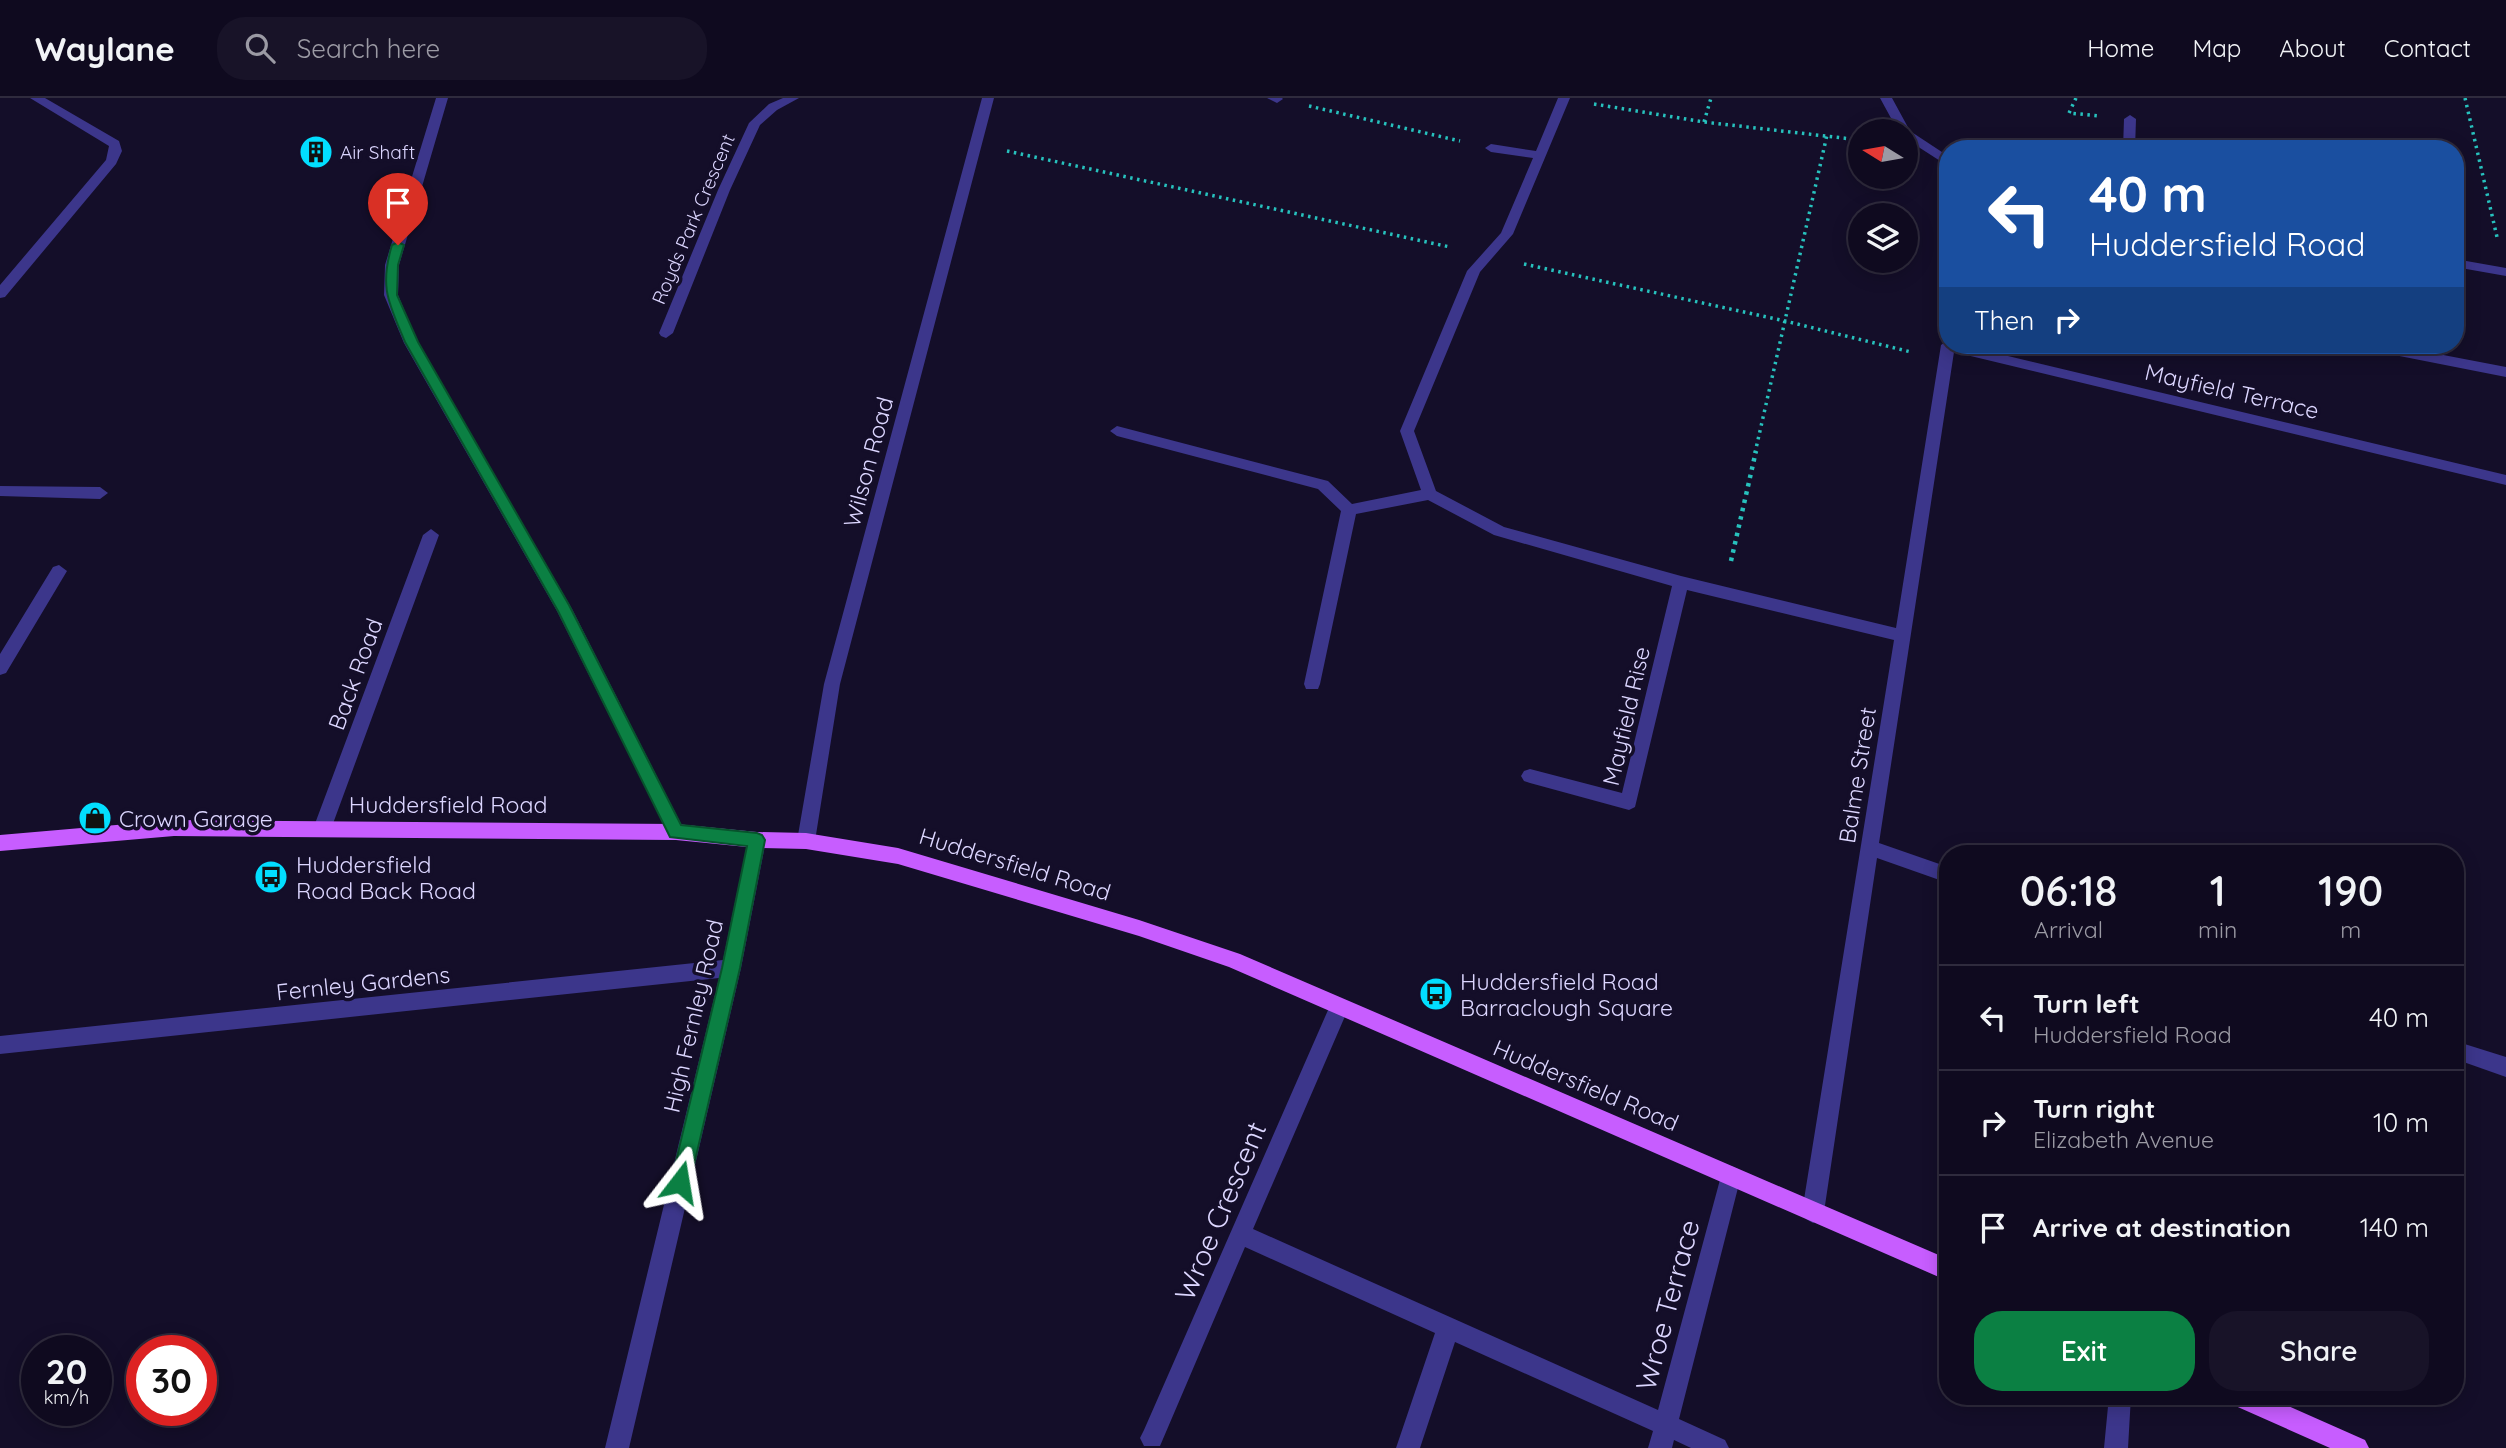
<!DOCTYPE html>
<html lang="en">
<head>
<meta charset="utf-8">
<style>
  :root { --surface:#0f0a1f; --page:#181328; --text:#f1f3f6; --muted:#9b9aa4; --line:#2f2b3d; --accent:#0b8043 }
  body { margin:0; font-family:Quicksand,sans-serif; background:var(--page); color:var(--text); height:100vh; display:flex; flex-direction:column; font-size:26px; white-space:nowrap }
  * { box-sizing:border-box; margin:0 }
  p { font-size:23px; color:var(--muted) }
  .icon { flex:none; width:38px; height:38px; fill:none; stroke:currentColor; stroke-width:2; stroke-linecap:round; stroke-linejoin:round }
  .map { position:relative; flex:1; overflow:hidden }
  .drawer { position:absolute; left:1939px; top:747px; width:525px; height:560px; display:flex; flex-direction:column; background:var(--surface); border-radius:28px; box-shadow:0 4px 18px #0003,0 0 0 2px var(--line) }
  .drawer>* { flex:none }
  .banner { position:absolute; left:1939px; top:42px; width:525px; height:214px; border-radius:28px; box-shadow:0 4px 18px #0003,0 0 0 2px var(--line); background:#1a4fa0; color:#fff; overflow:hidden }
  .needle { width:46px; rotate:281deg }
  .controls { position:absolute; left:1848px; top:21px; display:grid; gap:14px }
  .controls a { display:grid; place-items:center; width:70px; height:70px; border-radius:50%; background:var(--surface); box-shadow:0 4px 18px #0003,0 0 0 2px var(--line); font-size:35px }
  .speed { position:absolute; left:21px; top:1237px; display:flex; gap:14px; font-size:35px; font-weight:700; text-align:center }
  .speed>* { display:grid; place-content:center; width:91px; height:91px; border-radius:50%; background:var(--surface); box-shadow:0 4px 18px #0003,0 0 0 2px var(--line); line-height:1 }
  .speed small { font-size:18px; font-weight:400 }
  .speed .limit { border:10px solid #d22; background:#fff; color:#111 }
  .pin { position:absolute; display:grid; place-items:center; width:60px; height:60px; color:#fff; margin:-72px -30px; border-radius:50% 50% 50% 0; rotate:-45deg; box-shadow:0 0 7px #0007 }
  .pin .icon { rotate:45deg }
  .me { position:absolute; width:77px; margin:-38px; rotate:14deg; stroke-linejoin:round; filter:drop-shadow(0 0 5px #0008) }
  .turn { display:flex; align-items:center; gap:24px; height:147px; padding:0 35px; font-size:32px }
  .turn .icon { width:91px; height:91px; stroke-width:2.5 }
  .turn b { display:block; font-size:49px; line-height:60px }
  .then { display:flex; align-items:center; height:66px; padding:0 35px; background:#0003; gap:14px; font-size:26px }
  .eta { display:flex; justify-content:space-evenly; align-items:center; height:119px; text-align:center }
  .eta b { font-size:42px; font-weight:600; line-height:49px }
  .cta { display:flex; gap:14px; margin-top:auto; padding:14px 35px }
  .cta a { flex:1; height:80px; border-radius:28px; background:var(--accent); color:#fff; font-size:28px; font-weight:600; line-height:80px; text-align:center }
  .cta a+a { background:var(--page); color:var(--text) }
  ul { padding:0; list-style:none }
  li { display:flex; align-items:center; gap:21px; height:105px; padding:0 35px; border-top:2px solid var(--line) }
  li div { flex:1 }
  li b { display:block; font-size:26px }
  li em { font-style:normal }
  header { display:flex; align-items:center; gap:42px; box-sizing:border-box; height:98px; padding:0 35px; background:var(--surface); border-bottom:2px solid var(--line) }
  header strong { font-size:33px }
  nav { display:flex; gap:38px; margin-inline-start:auto; font-size:24px }
  .search { width:490px; height:63px; background:var(--page); display:flex; align-items:center; gap:18px; box-sizing:border-box; padding:0 24px; border-radius:28px; color:var(--muted); font-size:26px }
  .map>svg:first-child { display:block }
  .lines { fill:none; stroke-linecap:round; stroke-linejoin:round }
  .path-far1 { stroke:#27c1bd; stroke-width:3.5; stroke-dasharray:2.5 4.5; stroke-linecap:butt }
  .path { stroke:#27c1bd; stroke-width:4.5; stroke-dasharray:3.5 5; stroke-linecap:butt }
  .minor { fill:#3c368b; fill-rule:evenodd }
  .major { fill:#c75dff; fill-rule:evenodd }
  .route { fill:#0b8043; stroke:#07532c; stroke-width:2 }
  .labels { text-anchor:middle; dominant-baseline:central; stroke-width:7; stroke-linejoin:round; paint-order:stroke }
  .far-poi-label { font-size:19px; fill:#dcd6ff; stroke:#140e29; text-anchor:start }
  .far-street-label { font-size:19px; fill:#dcd6ff; stroke:#140e29 }
  .street-label { font-size:23px; fill:#dcd6ff; stroke:#140e29 }
  .poi-label { font-size:23px; fill:#dcd6ff; stroke:#140e29; text-anchor:start }
  .near-street-label { font-size:28px; fill:#dcd6ff; stroke:#140e29 }
</style>
</head>
<body>
<header>
<strong>Waylane</strong>
<div class="search"><svg class="icon" aria-label="search" viewBox="0 0 24 24"><circle cx="10" cy="10" r="6"/><path d="M15 15l6 6"/></svg>Search here</div>
<nav><a>Home</a><a>Map</a><a>About</a><a>Contact</a></nav>
</header>
<div class="map">
<svg width="2506" height="1350" viewBox="0 0 2506 1350">
  <rect width="100%" height="100%" fill="#140e29"/>
  <g class="lines">
    <path class="path-far1" d="M2076,0L2069,15L2100,18
      M2465,0L2497,139
      M1594,6L1704,24L1860,42
      M1309,8L1460,43
      M1704,24L1711,0
      M1007,53L1450,149
      M1524,166L1785,223L1911,254
      M1755,355L1827,37"/>
    <path class="path" d="M1731,463L1756,353"/>
    <path class="minor" d="M30,0H45L119,43L122,53L116,66L5,199L0,200V187L106,62L109,48Z
      M436,0H448L399,167L398,197L418,245L572,511L685,734L682,739L676,742L670,739L557,513L404,245L384,197L385,167Z
      M783,0H799L777,12L760,27L730,92L673,235L666,240L661,238L659,235L718,92L749,25L769,6Z
      M982,0H994L840,586L815,743L812,749L806,751L800,749L797,743L824,586Z
      M1267,0H1282L1283,1L1277,5Z
      M1558,0H1570L1513,136L1480,174L1414,333L1436,393L1504,429L1681,478L1896,530L1941,247L1948,242V247H1962L2506,377V387L1954,254L1879,745L1948,769V785L1877,760L1824,1114L1820,1121L1813,1125L1806,1121L1802,1114L1894,542L1687,492L1635,709L1629,712L1530,685L1524,683L1521,678L1524,673L1530,671L1622,695L1672,488L1494,437L1428,402L1356,416L1320,586L1318,591H1306L1304,586L1341,413L1318,391L1117,338L1110,333L1117,328L1328,383L1352,406L1421,392L1400,333L1467,173L1501,135L1533,60L1491,54L1485,50L1491,46L1536,53Z
      M1880,0H1892L1910,33L1948,58V68L1906,41V33H1898Z
      M2130,17L2136,21L2135,51H2123L2124,21Z
      M2455,161L2506,170V178L2455,169Z
      M2362,247H2391L2506,269V279L2369,252Z
      M0,388L100,389L108,395L100,401L0,398Z
      M431,431L439,437L331,731L328,736L322,739L316,736L313,731L423,437Z
      M59,467L67,473L6,575L0,577V556L53,469Z
      M757,734L763,736L766,742L741,870L629,1350H605L719,880L0,956V938L723,862L748,742L751,736Z
      M1339,900L1346,903L1349,909L1253,1131L1658,1312L1721,1078L1724,1071L1731,1068L1738,1071L1741,1078L1679,1321L1725,1342L1729,1350H1691L1674,1342L1672,1350H1648L1653,1333L1455,1244L1420,1350H1396L1435,1235L1245,1149L1160,1348H1144L1140,1340L1144,1332L1332,903Z
      M2455,943L2506,959V979L2455,961Z
      M2109,1298H2131L2128,1350H2104Z"/>
    <path class="major" d="M174,722L676,726L757,734L806,735L898,750L1139,822L1240,856L1948,1161V1183L1229,869L1139,838L898,766L806,751L757,750L676,742L174,738L0,753V737Z
      M2228,1298H2266L2365,1342L2369,1350H2330L2231,1306Z"/>
  </g>
  <path class="route" d="M398,144L404,147L398,167L397,197L418,244L569,507L681,727L757,735L762,737L765,742L740,870L690,1084L687,1090L680,1093L674,1090L671,1084L722,870L747,748L670,739L558,513L405,244C389,205 379,190 392,147Z"/>
  <defs>
    <symbol id="building-disc" viewBox="-11 -11 22 22"><circle r="9.5" fill="#02deff" stroke="#140e29"/><path d="M-4-6H4V6H1V3H-1V6H-4ZM-2.5-4.3h1.7v1.8h-1.7ZM.8-4.3h1.7v1.8H.8ZM-2.5-1h1.7V.8h-1.7ZM.8-1h1.7V.8H.8Z" fill="#111"/></symbol>
    <symbol id="shop-disc" viewBox="-11 -11 22 22"><circle r="9.5" fill="#02deff" stroke="#140e29"/><path d="M-5-2.5h2.3a2.7 3.5 0 0 1 5.4 0H5L5.5 6h-11ZM-1.5-2.5h3a1.5 2.3 0 0 0-3 0Z" fill="#111"/></symbol>
    <symbol id="bus-disc" viewBox="-11 -11 22 22"><circle r="9.5" fill="#02deff" stroke="#140e29"/><path d="M-5-6H5V4H4V6H2V4H-2V6H-4V4H-5ZM-3.5-4V0h7V-4ZM-3.5 1.2v1.5H-2V1.2ZM2 1.2v1.5H3.5V1.2Z" fill="#111"/></symbol>
  </defs>
  <g fill-rule="evenodd">
    <use href="#building-disc" x="297" y="35" width="38" height="38"/>
    <use href="#shop-disc" x="76" y="701" width="38" height="38"/>
    <use href="#bus-disc" x="252" y="760" width="38" height="38"/>
    <use href="#bus-disc" x="1417" y="877" width="38" height="38"/>
  </g>
  <g class="labels">
    <g class="far-poi-label">
      <text x="340" y="54">Air Shaft</text>
    </g>
    <g class="far-street-label">
      <text transform="translate(693 121) rotate(-67)">Royds Park Crescent</text>
    </g>
    <g class="street-label">
      <text transform="translate(2232 293) rotate(13)">Mayfield Terrace</text>
      <text transform="translate(868 364) rotate(-75)">Wilson Road</text>
      <text transform="translate(355 576) rotate(-70)">Back Road</text>
      <text transform="translate(1626 618) rotate(-77)">Mayfield Rise</text>
      <text transform="translate(1857 677) rotate(-81)">Balme Street</text>
      <text x="448" y="706">Huddersfield Road</text>
      <text transform="translate(1015 766) rotate(17)">Huddersfield Road</text>
      <text transform="translate(363 885) rotate(-6)">Fernley Gardens</text>
      <text transform="translate(693 918) rotate(-77)">High Fernley Road</text>
      <text transform="translate(1586 987) rotate(23)">Huddersfield Road</text>
    </g>
    <g class="poi-label">
      <text x="119" y="720">Crown Garage</text>
      <text x="296" y="766">Huddersfield<tspan x="296" dy="26">Road Back Road</tspan></text>
      <text x="1460" y="883">Huddersfield Road<tspan x="1460" dy="26">Barraclough Square</tspan></text>
    </g>
    <g class="near-street-label">
      <text transform="translate(1220 1113) rotate(-67)">Wroe Crescent</text>
      <text transform="translate(1667 1207) rotate(-75)">Wroe Terrace</text>
    </g>
  </g>
</svg>
<div class="controls">
<a><svg class="needle" viewBox="-14 -14 28 28"><path d="M0-13l5 13h-10z" fill="#e53935"/><path d="M0 13l5-13h-10z" fill="#9b9aa4"/></svg></a>
<a><svg class="icon" aria-label="layers" viewBox="0 0 24 24"><path d="M12 4l9 5-9 5-9-5zM3 14l9 5 9-5"/></svg></a>
</div>
<div class="speed"><div>20<small>km/h</small></div><div class="limit">30</div></div>
<div class="pin" style="left:398px;top:147px;background:#d93025"><svg class="icon" aria-label="arrive" viewBox="0 0 24 24"><path d="M6 21V4h12l-3 4 3 4H6"/></svg></div>
<svg class="me" style="left:680px;top:1084px" viewBox="-20 -20 40 40"><path d="M0-17L14 15 0 8-14 15z" fill="#0b8043" stroke="#fff" stroke-width="4"/></svg>
<div class="banner">
<div class="turn"><svg class="icon" aria-label="left" viewBox="0 0 24 24"><path d="M17 20v-9H6M10 6l-5 5 5 5"/></svg><div><b>40 m</b>Huddersfield Road</div></div>
<div class="then">Then<svg class="icon" aria-label="right" viewBox="0 0 24 24"><path d="M7 20v-9h11M14 6l5 5-5 5"/></svg></div>
</div>
<section class="drawer">
<div class="eta">
<div><b>06:18</b><p>Arrival</p></div>
<div><b>1</b><p>min</p></div>
<div><b>190</b><p>m</p></div>
</div>
<ul>
<li><svg class="icon" aria-label="left" viewBox="0 0 24 24"><path d="M17 20v-9H6M10 6l-5 5 5 5"/></svg><div><b>Turn left</b><p>Huddersfield Road</p></div><em>40 m</em></li>
<li><svg class="icon" aria-label="right" viewBox="0 0 24 24"><path d="M7 20v-9h11M14 6l5 5-5 5"/></svg><div><b>Turn right</b><p>Elizabeth Avenue</p></div><em>10 m</em></li>
<li><svg class="icon" aria-label="arrive" viewBox="0 0 24 24"><path d="M6 21V4h12l-3 4 3 4H6"/></svg><div><b>Arrive at destination</b></div><em>140 m</em></li>
</ul>
<div class="cta"><a>Exit</a><a>Share</a></div>
</section>
</div>
</body>
</html>
